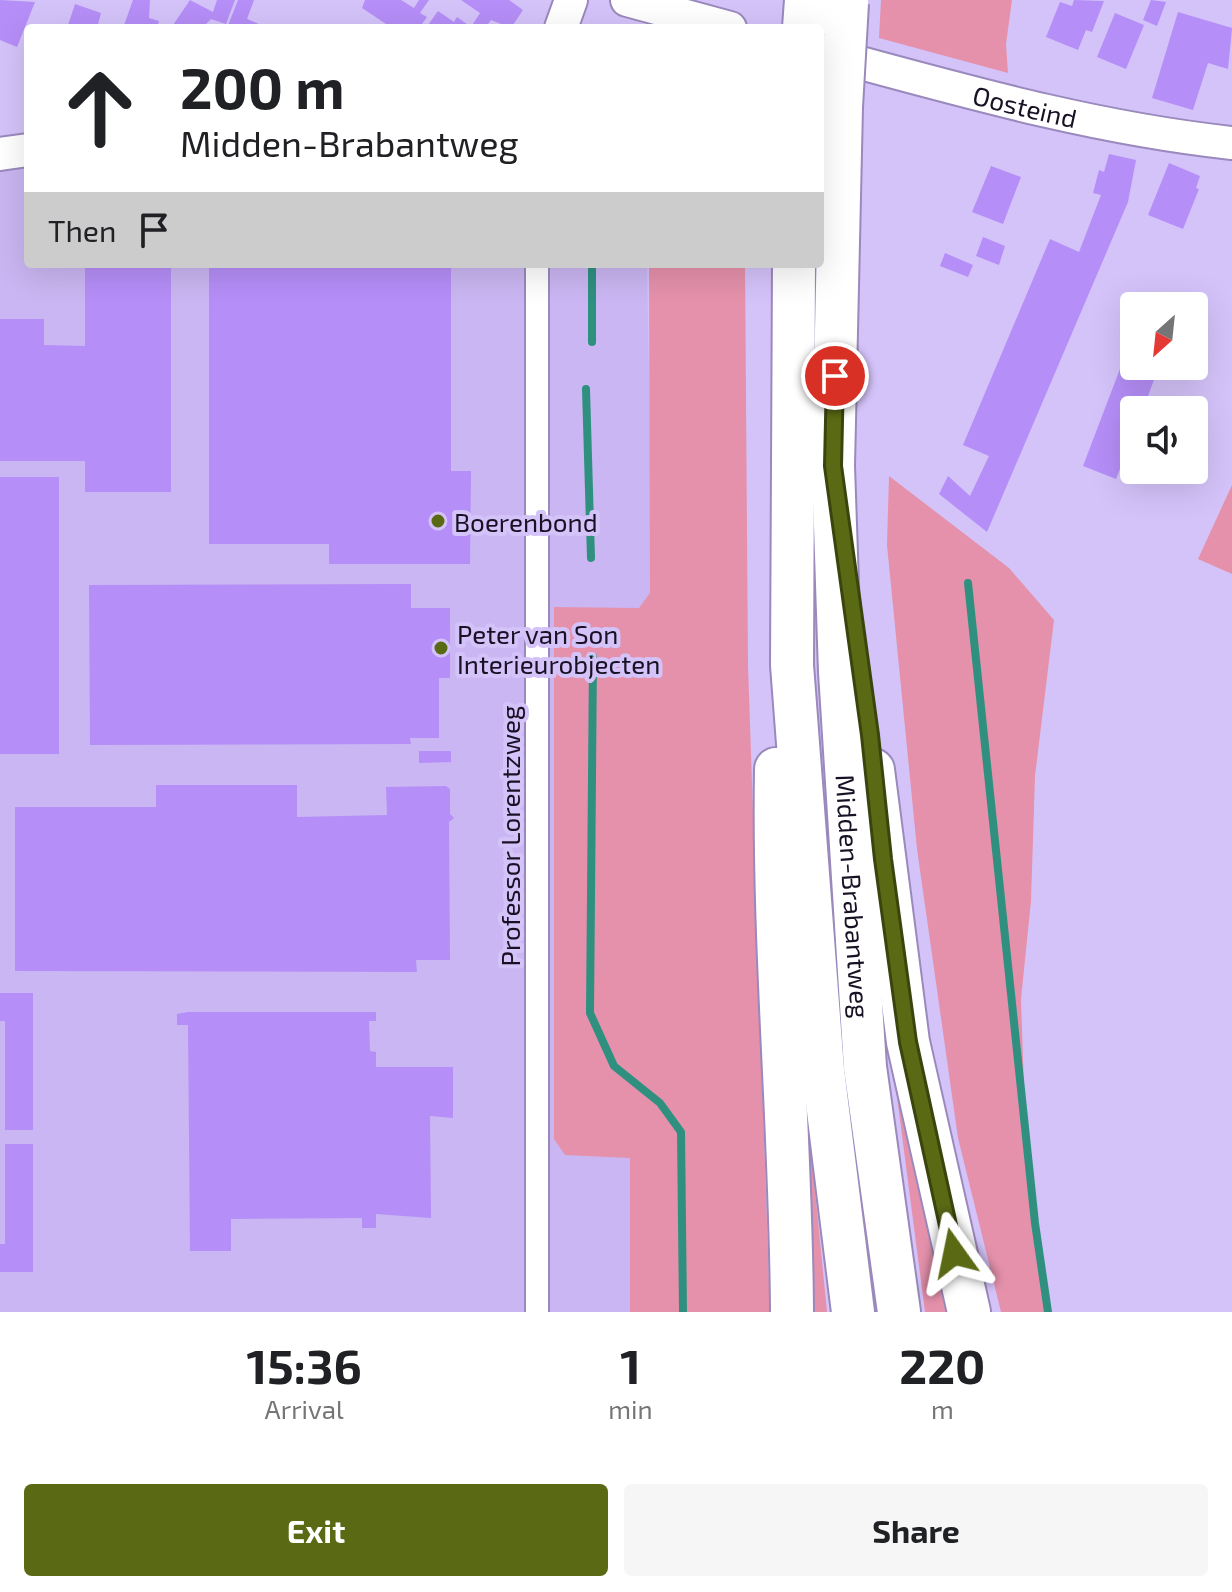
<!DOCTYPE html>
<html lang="en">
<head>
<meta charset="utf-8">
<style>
  :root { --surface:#fff; --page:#f6f6f6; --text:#202124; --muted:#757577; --accent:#5a6a14 }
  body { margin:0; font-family:"Exo 2",sans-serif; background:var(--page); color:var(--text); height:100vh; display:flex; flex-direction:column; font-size:30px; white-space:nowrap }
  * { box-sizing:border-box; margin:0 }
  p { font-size:26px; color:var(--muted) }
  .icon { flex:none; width:44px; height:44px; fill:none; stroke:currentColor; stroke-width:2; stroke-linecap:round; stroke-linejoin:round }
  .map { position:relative; height:1312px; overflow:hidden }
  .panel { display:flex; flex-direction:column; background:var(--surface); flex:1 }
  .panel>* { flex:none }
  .guide { position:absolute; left:24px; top:24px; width:800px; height:244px; border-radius:8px; box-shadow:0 8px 32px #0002; background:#fff; color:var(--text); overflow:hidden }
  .needle { width:52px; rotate:207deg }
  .fabs { position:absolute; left:1120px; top:292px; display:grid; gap:16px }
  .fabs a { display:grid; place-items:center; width:88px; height:88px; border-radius:8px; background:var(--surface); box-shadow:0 8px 32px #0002; font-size:40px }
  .pin { position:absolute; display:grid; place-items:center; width:68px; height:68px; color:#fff; margin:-34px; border:4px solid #fff; border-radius:50%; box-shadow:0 2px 8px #0007 }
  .me { position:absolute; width:88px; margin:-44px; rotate:348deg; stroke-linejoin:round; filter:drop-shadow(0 0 6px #0008) }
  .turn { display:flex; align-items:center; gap:28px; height:168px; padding:0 24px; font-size:36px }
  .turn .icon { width:104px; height:104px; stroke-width:2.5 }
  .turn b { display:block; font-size:56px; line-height:68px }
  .then { display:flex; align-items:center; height:76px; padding:0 24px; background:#0003; gap:16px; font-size:30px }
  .eta { display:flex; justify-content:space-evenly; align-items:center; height:136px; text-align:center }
  .eta b { font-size:48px; font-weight:700; line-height:56px }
  .cta { display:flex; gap:16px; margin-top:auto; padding:16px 24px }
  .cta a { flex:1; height:92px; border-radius:8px; background:var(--accent); color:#fff; font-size:32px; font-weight:700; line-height:92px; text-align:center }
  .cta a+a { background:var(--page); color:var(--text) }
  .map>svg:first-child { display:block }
  .built { fill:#cab6f2 }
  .green { fill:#e591ab }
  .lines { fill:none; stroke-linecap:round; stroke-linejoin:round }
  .stream { stroke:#309080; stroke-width:8 }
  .building { fill:#b58ef7 }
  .street-casing { stroke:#9a89bc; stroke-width:26 }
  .secondary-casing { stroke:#9a89bc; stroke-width:36 }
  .highway-casing { stroke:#9a89bc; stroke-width:46 }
  .street { stroke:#fff; stroke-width:22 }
  .secondary { stroke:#fff; stroke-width:32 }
  .highway { stroke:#fff; stroke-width:42 }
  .highway-bridge-casing { stroke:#9a89bc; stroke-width:46; stroke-linecap:butt }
  .highway-bridge { stroke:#fff; stroke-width:42 }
  .route-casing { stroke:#3a450d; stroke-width:20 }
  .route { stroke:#5a6a14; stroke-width:14 }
  .poi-dot { fill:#5a6a14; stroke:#d4c3f9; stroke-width:3 }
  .labels { text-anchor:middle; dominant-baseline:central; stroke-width:8; stroke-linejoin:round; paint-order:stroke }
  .street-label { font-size:26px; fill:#181124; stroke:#d4c3f9 }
  .poi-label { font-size:26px; fill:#181124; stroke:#d4c3f9; text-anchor:start }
</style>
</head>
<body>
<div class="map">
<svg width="1232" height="1312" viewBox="0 0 1232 1312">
  <rect width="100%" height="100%" fill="#d4c3f9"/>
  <path class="built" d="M28,168V264H647L662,1148L671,1312H0V171Z"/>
  <path class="green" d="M881,0H1012L1006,44L1008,73L879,38Z
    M649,264H745L748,665L770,1312H630V1158L565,1155L554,1139V607L639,608L650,593Z
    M889,476L1009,568L1054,620L1035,776L1031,901L1021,999L1026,1146L1051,1312H1001L958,1138L917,849L887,545Z
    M1232,485V574L1198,559Z
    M801,1048L827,1312H803Z
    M894,1074L948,1312H925Z"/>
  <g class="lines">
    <path class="stream" d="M592,342V264
      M586,389L591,558
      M968,583L1035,1223L1048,1312
      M593,657L590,1013L614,1066L660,1103L681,1132L683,1312"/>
  </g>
  <path class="building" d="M0,0L35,2L17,47L0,40Z
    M133,0H150L149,18L159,21L157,28H123Z
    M190,0L213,12L217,0H235L226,24L211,19L202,28H171Z
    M238,0H254L247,19L268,28H227Z
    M365,0H401L414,8L419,0H429L420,13L427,17L419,28H392L362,8Z
    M461,0H509L523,10L511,28L491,20L485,28H426L438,11L454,22L457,17L471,27L480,13Z
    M1074,0L1104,1L1092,32L1086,30L1078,50L1046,37L1060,2L1072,6Z
    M1151,0L1166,2L1157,26L1143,20Z
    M75,4L101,13L97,28H63L68,25Z
    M1178,12L1232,28L1228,69L1208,63L1193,110L1152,98Z
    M1115,13L1144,25L1126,69L1097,57Z
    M1109,154L1136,160L1128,202L987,532L939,494L948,476L970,496L989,456L963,445L1050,239L1079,252L1101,195L1093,193L1099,170L1104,172Z
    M1169,163L1200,176L1196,188L1199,189L1183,229L1148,215Z
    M991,166L1021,177L1003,224L972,212Z
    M983,237L1005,246L999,265L976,256Z
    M945,253L973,265L968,277L940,266Z
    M85,264H171V492H85V461H0V319H44V345L85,346Z
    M209,264H451V471H471L470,564H329V544H209Z
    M1134,332V366H1159L1143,410H1134V433L1116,479L1083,466Z
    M0,477H59V754H0Z
    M411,584V608H450V678H439V738H410L411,744L90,745L89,585Z
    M419,751H451V762L419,763Z
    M156,785H297V817L387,815L386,787L446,786L450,789V814L454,818L449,822L450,960H416L417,972L15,971V807H156Z
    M0,993H33V1130H5V1021H0Z
    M188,1012H376V1021H369L370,1051L376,1052V1067H453V1118L430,1116L431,1218L376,1214V1228H362V1218L231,1219V1251H190L188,1025H177V1014Z
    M5,1144H33V1272H0V1244H5Z"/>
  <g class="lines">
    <defs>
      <path id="street" d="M537,1312V264"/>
      <g id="secondary">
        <path d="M627,0L730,28"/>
        <path d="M561,28L571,0"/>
        <path id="s1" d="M820,52C957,89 1091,128 1232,143"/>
        <path d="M0,154L28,150"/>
      </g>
      <g id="highway">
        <path id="s2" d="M841,107L833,466L840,672L865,1067L899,1312"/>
        <path d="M794,264L792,665L823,1070L853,1312"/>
        <path d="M776,769C773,950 791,1131 792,1312"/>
        <path d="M873,770L908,1042L969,1312"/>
      </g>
    </defs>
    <use href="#street" class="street-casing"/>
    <use href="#secondary" class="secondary-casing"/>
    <use href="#highway" class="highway-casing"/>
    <use href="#street" class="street"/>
    <use href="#secondary" class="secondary"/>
    <use href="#highway" class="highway"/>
    <defs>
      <path id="highway-bridge" d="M804,28L806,0
        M841,107L847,3"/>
    </defs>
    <use href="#highway-bridge" class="highway-bridge-casing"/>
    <use href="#highway-bridge" class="highway-bridge"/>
  </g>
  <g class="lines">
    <defs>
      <path id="route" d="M835,376L833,466L870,735L883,859L908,1042L954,1253"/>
    </defs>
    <use href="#route" class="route-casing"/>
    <use href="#route" class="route"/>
  </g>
  <g class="poi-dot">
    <circle cx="438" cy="521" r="8"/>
    <circle cx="441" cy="648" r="8"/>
  </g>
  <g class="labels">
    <g class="street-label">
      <text stroke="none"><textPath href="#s1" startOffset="212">Oosteind</textPath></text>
      <text transform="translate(509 836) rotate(-90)">Professor Lorentzweg</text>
      <text stroke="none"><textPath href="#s2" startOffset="790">Midden-Brabantweg</textPath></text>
    </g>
    <g class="poi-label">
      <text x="454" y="521">Boerenbond</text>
      <text x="457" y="633">Peter van Son<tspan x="457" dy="30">Interieurobjecten</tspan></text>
    </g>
  </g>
</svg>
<div class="fabs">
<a><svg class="needle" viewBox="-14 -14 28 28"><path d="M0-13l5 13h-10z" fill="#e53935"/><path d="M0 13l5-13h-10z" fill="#757577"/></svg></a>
<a><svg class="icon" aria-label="sound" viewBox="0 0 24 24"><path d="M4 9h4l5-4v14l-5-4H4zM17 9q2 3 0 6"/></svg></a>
</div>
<div class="pin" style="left:835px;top:376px;background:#d93025"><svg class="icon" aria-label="arrive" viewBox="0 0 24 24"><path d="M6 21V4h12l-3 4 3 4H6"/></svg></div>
<svg class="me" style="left:954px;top:1253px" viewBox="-20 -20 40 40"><path d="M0-17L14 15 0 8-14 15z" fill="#5a6a14" stroke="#fff" stroke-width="4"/></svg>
<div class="guide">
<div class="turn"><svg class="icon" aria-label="ahead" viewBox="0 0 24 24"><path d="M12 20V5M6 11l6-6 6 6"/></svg><div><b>200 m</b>Midden-Brabantweg</div></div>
<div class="then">Then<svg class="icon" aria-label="arrive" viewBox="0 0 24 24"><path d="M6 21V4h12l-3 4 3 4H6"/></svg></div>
</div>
</div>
<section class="panel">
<div class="eta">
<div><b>15:36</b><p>Arrival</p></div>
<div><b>1</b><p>min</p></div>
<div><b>220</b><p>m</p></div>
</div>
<div class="cta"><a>Exit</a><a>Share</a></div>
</section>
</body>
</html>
